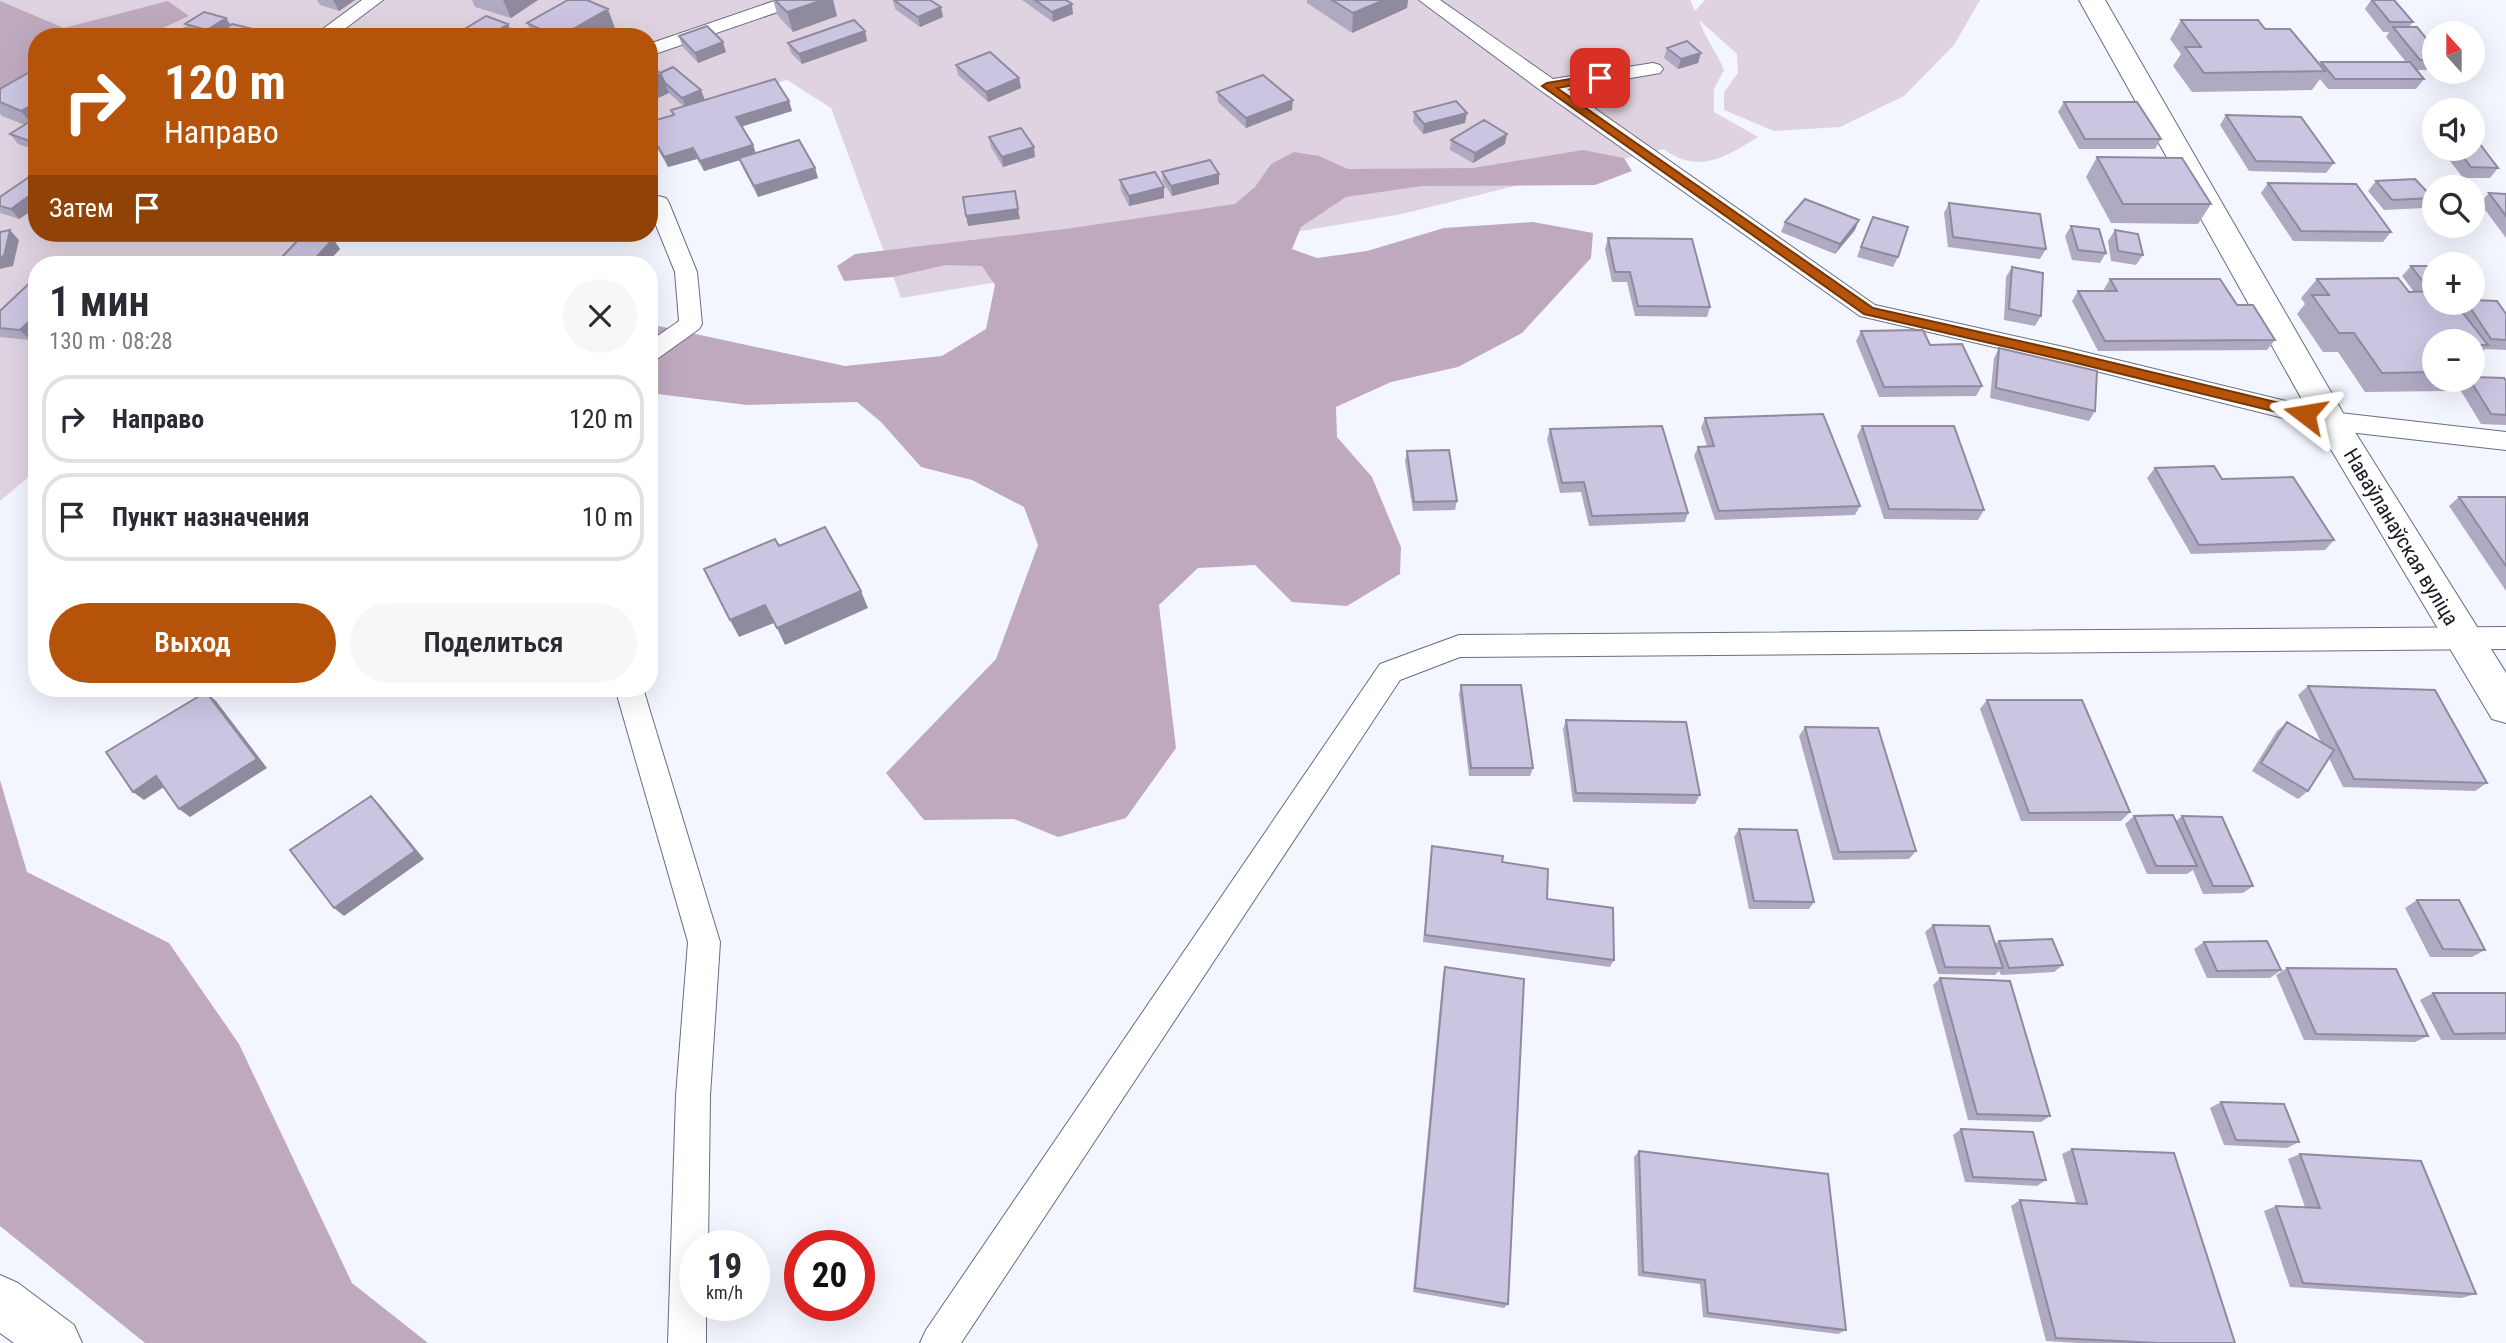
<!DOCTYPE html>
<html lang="ru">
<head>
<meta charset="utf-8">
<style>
  :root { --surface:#fff; --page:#f7f7f7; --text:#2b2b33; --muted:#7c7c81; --line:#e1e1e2; --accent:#b45309 }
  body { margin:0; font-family:"Roboto Condensed",sans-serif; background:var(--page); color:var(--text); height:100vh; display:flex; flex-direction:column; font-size:26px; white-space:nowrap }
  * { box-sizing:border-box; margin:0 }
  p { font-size:23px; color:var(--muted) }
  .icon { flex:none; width:38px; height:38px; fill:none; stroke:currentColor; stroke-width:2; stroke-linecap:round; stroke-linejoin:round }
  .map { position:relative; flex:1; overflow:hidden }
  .side { position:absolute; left:28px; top:256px; width:630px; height:441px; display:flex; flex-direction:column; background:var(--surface); border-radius:28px; box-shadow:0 7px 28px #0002 }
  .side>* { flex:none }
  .top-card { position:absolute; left:28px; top:28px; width:630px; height:214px; border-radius:28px; box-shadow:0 7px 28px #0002; background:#b45309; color:#fff; overflow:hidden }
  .needle { width:46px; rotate:339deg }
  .buttons { position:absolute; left:2422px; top:21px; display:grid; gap:14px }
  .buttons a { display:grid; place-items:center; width:63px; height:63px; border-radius:50%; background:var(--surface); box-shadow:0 7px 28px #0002; font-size:35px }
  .speed { position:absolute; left:679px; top:1230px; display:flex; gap:14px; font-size:35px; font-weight:700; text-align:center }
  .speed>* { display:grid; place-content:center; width:91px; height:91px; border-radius:50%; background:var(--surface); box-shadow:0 7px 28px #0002; line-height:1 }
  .speed small { font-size:18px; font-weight:400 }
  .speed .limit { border:10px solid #d22; background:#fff; color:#111 }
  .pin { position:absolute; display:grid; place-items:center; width:60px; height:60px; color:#fff; margin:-30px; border-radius:14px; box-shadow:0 4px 10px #0006 }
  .me { position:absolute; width:77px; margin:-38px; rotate:284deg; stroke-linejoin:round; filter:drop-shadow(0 0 5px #0008) }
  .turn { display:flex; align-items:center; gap:24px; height:147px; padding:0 21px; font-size:32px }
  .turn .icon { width:91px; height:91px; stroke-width:2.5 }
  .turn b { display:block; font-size:49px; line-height:60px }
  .then { display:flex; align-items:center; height:66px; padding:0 21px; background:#0003; gap:14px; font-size:26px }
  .round { display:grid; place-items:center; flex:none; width:74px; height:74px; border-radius:37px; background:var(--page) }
  .head { display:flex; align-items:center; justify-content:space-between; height:119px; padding:0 21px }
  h1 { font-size:42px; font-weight:600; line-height:52px }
  .primary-button { display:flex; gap:14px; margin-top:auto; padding:14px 21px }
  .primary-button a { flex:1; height:80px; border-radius:42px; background:var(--accent); color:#fff; font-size:28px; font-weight:600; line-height:80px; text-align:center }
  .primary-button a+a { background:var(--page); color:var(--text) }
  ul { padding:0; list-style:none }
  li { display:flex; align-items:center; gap:21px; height:88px; margin:0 14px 10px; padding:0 7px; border:4px solid var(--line); border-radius:28px }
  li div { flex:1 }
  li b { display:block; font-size:26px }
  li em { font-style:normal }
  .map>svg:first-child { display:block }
  .green { fill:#e0d3e1 }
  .forest { fill:#bfa9bf }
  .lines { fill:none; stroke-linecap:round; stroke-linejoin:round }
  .service-casing { stroke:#666e80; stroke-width:2 }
  .minor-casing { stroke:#666e80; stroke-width:2 }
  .tertiary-casing { stroke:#666e80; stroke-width:2 }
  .service { fill:#fff; fill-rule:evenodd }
  .minor { fill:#fff; fill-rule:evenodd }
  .tertiary { fill:#fff; fill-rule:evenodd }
  .wall { fill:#afa9c2 }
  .shaded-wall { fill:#8f8a9e }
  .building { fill:#ccc5e2; stroke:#8f8a9e; stroke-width:2 }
  .route { fill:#b45309; stroke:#753606; stroke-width:2 }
  .labels { text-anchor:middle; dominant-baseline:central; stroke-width:5; stroke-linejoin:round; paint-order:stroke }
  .street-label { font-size:21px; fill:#181b23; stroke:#fff }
</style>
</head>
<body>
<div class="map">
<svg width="2506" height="1343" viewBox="0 0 2506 1343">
  <rect width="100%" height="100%" fill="#f3f6ff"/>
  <path class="green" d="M0,0H1690L1695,11L1705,0H1980L1954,45L1904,96L1840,127L1774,131L1724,110V92L1738,73L1737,54L1699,20C1705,38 1717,52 1724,70L1714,89V112L1758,137C1726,157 1698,175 1664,149L1402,214L901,298L831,108L787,80L649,122V37H37V233H313L276,264H37V470L0,501Z"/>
  <path class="forest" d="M0,1L64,28L168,1L189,16L143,37H37V84L0,97Z
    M1583,150L1624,158L1632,171L1595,185L1422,186L1346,197L1301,227L1292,249L1317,258L1367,251L1444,228L1533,222L1593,233L1591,258L1522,333L1458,367L1391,382L1336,407L1337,437L1372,477L1401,547L1400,574L1347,606L1292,602L1255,565L1198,568L1159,605L1176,748L1126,818L1058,837L1014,819L924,820L886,773L996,659L1038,545L1024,507L972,480L921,467L881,422L857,402L747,405L649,393V324L845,366L942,356L986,329L995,285L982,266L946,265L893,277L844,281L837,266L855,254L1065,229L1235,204L1255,187L1271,164L1294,152L1319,156L1348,169L1473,168Z
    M0,780L27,872L169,943L239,1044L352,1283L428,1343H145L0,1226Z"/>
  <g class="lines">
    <defs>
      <path id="service" d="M362,0H383L334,37H312Z
        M777,0H804L801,4L649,56V44Z
        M1419,0H1440L1553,79L1653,63L1660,65L1663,69L1660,73L1567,89L1875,305L2068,348L2331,412L2506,432V450L2331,430L2068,364L1860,316L1540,90Z
        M658,196L666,198L669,203L697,272L702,324L699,329L657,359L649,361V342L679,321L675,272L649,208L650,198Z
        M2506,627V649L1460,657L1400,680L961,1343H920L926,1330L1380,664L1459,635Z
        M615,688H643L720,942L710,1096L708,1246H695V1306H706V1343H668L676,1096L688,942Z"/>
      <path id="minor" d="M2079,0H2105L2343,413L2506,673V723L2492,719L2314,421Z"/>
      <path id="tertiary" d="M0,1275L18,1283L74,1325L82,1343H14L0,1333Z"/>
    </defs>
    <use href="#service" class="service-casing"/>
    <use href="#minor" class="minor-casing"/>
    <use href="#tertiary" class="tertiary-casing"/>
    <use href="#service" class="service"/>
    <use href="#minor" class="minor"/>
    <use href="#tertiary" class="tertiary"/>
  </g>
  <path class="wall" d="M317,0H355L339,11L320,5Z
    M472,0H538L511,18L475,7Z
    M773,0H833L837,16L793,32L778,16Z
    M893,0L943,17L920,27L895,9Z
    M1022,0H1066L1073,14L1053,22Z
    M1307,0H1408L1407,8L1352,33L1307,3Z
    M2371,0H2394L2413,22L2409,27L2434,48V70H2416L2424,79L2416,89H2328L2320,79L2312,90L2192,92L2173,66L2181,54L2170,39L2181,20L2265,29L2320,64L2321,62H2406L2386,37L2389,32H2383L2365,9Z
    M226,18L231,25L265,32L268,37H171L188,28L185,24Z
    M527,23L615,28L601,37H533Z
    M865,31L867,41L802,64L791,53L788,43Z
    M679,36L726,52L698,63L682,46Z
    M1667,48L1701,53L1698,63L1678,69L1664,58Z
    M649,64L660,73L701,90L704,100L789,101L792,111L741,127L753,145L756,153L815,168L818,178L758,197L743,168L740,160L704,171L697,159L668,167L649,133V122L673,115L683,106L669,93L649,102Z
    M956,65L1019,78L1021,88L988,102L958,75Z
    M37,77V151L18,144L10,134L25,125L2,116L0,114V89Z
    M1217,92L1292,110L1246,128L1218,102Z
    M2064,102L2161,139L2155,149H2079L2058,112Z
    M1414,112L1465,123L1423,134L1413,122Z
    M2226,115L2334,163L2326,173L2249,171L2220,125Z
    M989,137L1035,157L1003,167L991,147Z
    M1451,140L1505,144L1473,163L1450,150Z
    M2441,149H2473L2498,168L2490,178H2463Z
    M2097,157L2211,204L2198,224L2111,223L2086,177Z
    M1162,172L1219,174V184L1172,196L1163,182Z
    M37,176V207L19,219L0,213V197Z
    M1120,180L1164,198L1129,206L1121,191Z
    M2376,181L2433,198L2424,208L2384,210L2368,191Z
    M2268,183L2391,232L2383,242L2293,241L2261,193Z
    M2489,193L2506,194V238L2480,203Z
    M1949,203L2046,249L2040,259L1948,247L1944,213Z
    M1785,222L1855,230L1835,254L1781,232Z
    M2071,226L2106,253L2100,263L2072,260L2065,236Z
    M1868,227L1898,257L1893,267L1857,257Z
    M2115,230L2143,255L2136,265L2111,261L2108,241Z
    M1608,238L1710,307L1707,317L1635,316L1627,282H1612L1605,249Z
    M333,239L340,249L326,264H286L281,258Z
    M2411,266H2434V303L2458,306L2461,303H2473L2506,314V350L2485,349L2473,362V345L2434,341V380H2459L2448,391L2365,392L2338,352H2323L2297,314L2305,304L2301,298L2317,279L2414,292L2402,276Z
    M2012,267L2041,316L2035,326L2004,320L2006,277Z
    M37,276V333L30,340L0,337V311Z
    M2110,279L2275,340L2267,350L2098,351L2072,301L2078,291H2105L2104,289Z
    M1861,331L1930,345L1982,386L1976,396L1879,397L1856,341Z
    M1999,348L2095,411L2089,421L1990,398L1994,358Z
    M2464,380L2506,381V425L2481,424L2458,386Z
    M1705,418L1860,506L1855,515L1715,520L1694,456L1698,447L1707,446L1701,428Z
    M1862,426L1984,510L1978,520L1884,519L1857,436Z
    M1550,429L1688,513L1685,522L1589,526L1581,492L1560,493L1547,439Z
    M1407,451L1457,501L1455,510L1413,511L1405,461Z
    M2155,468L2334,540L2325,550L2191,554L2147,478Z
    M2459,497H2506V591L2449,506Z
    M1461,685L1533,768L1530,776H1469L1459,694Z
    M2308,686L2487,783L2475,791L2343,787L2329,758L2308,791L2298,799L2252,771L2277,731L2287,722L2321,742L2298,695Z
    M1987,700L2130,812L2121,821H2021L1980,709Z
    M1566,720L1700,795L1695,804L1573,802L1563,729Z
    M1805,727L1916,851L1909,859L1833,860L1799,736Z
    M2134,816L2176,821L2182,816L2253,886L2243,893L2203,894L2193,870L2187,874H2147L2125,824Z
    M1739,829L1814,902L1809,909H1749L1734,837Z
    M1432,846L1502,862L1547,899L1614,960L1610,967L1423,942L1431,854Z
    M2417,900L2485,950L2472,957H2430L2405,908Z
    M1933,925L1995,944L1999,941L2063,965L2054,972L2001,975L1999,971L1995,975L1938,974L1925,932Z
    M2204,942L2281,970L2270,978H2207L2194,949Z
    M1445,967L1508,1304L1504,1308L1413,1292L1443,974Z
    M2287,968L2428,1036L2415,1042L2304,1040L2276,975Z
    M1940,978L2050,1116L2041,1122L1968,1120L1933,985Z
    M2433,993H2506V1040H2441L2420,1000Z
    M2221,1102L2299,1142L2287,1148L2224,1145L2210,1108Z
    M1961,1129L2046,1180L2037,1186L1965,1182L1953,1135Z
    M2072,1149L2235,1343H2078L2046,1341L2011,1206L2020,1200L2076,1203L2062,1154Z
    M1639,1151L1846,1330L1838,1334L1703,1317L1700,1284L1638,1276L1634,1157Z
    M2300,1154L2476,1294L2461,1298L2290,1287L2264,1211L2276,1206L2305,1207L2288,1159Z"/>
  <path class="shaded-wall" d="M333,0H355L339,11Z
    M503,0H538L511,18Z
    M823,0H833L837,16L793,32L787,12Z
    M1384,0H1408L1407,8L1352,33L1353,13Z
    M1072,4L1073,14L1053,22L1052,12Z
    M941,7L943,17L920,27L918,17Z
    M608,9L615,28L601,37H559Z
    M226,18L232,28L219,37H209L211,35L207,30Z
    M508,24L514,37H487Z
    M865,31L867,41L802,64L799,54Z
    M265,32L268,37H258Z
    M723,42L726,52L698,63L695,53Z
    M1701,53L1698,63L1678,69L1681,59Z
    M661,74L669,93L649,102V79Z
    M1019,78L1021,88L988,102L986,92Z
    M701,90L705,100L686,108L682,98Z
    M1293,100L1292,110L1246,128V118Z
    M789,101L792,111L739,127L736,117Z
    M37,102V130L21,111Z
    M1467,113L1465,123L1423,134L1424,124Z
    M1507,134L1505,144L1473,163L1475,153Z
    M753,145L756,155L704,171L700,161Z
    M1034,147L1035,157L1003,167L1002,157Z
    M693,148L697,159L668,167L664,157Z
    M815,168L818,178L758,197L754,186Z
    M1219,174V184L1172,196L1171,186Z
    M1164,187V198L1129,206V196Z
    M37,190V207L19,219L11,209Z
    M1018,209L1020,219L968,226L966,216Z
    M1859,220L1855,230L1835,254L1840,244Z
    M10,230L19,240L13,266L0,269V257Z
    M333,239L340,249L326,264H313L312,262Z
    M37,314V333L30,340L20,330Z
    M861,591L868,608L785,645L777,628Z
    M765,605L774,623L739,637L730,620Z
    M277,688H297L285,695Z
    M206,692L216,701L267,768L190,817L179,809Z
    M156,776L167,785L144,800L133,792Z
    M371,796L379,804L424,859L344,916L334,908Z"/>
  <path class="building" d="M568,0H587L608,9L559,37H556L527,23Z
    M775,0H823L787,12Z
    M894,0H930L941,7L918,17Z
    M1035,0H1066L1072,4L1052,12Z
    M1332,0H1384L1353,13Z
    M2372,0H2394L2413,22H2390Z
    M204,12L226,18L207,30L185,24Z
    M486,16L508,24L487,37H469L458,33Z
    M854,20L865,31L799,54L788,43Z
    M2181,20H2258L2265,29H2290L2325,71L2204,73L2185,47H2201Z
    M232,24L265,32L258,37H214Z
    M707,26L723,42L695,53L679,36Z
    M2393,27H2417L2434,48V60H2420Z
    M185,28L212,34L209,37H171Z
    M1687,41L1701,53L1681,59L1667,48Z
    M990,52L1019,78L986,92L956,65Z
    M2321,62H2410L2424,79H2335Z
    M649,64L661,74L649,79Z
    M673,67L701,90L682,98L665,83L660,73Z
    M28,73L37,77V102L21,111L0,102V89Z
    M1263,75L1293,100L1246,118L1217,92Z
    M775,79L789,101L736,117L753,145L700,161L693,148L664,157L649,131V122L674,115L671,110Z
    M1456,101L1467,113L1424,124L1414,112Z
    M2064,102H2137L2161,139H2085Z
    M2226,115L2301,117L2334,163L2256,161Z
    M1484,120L1507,134L1475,153L1451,140Z
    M29,122L37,125V142L35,143L10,134Z
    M1021,128L1034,147L1002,157L989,137Z
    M2473,135L2498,168L2471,167L2457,149H2473Z
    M799,140L815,168L754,186L739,158Z
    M2097,157L2182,158L2211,204H2123Z
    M1210,160L1219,174L1171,186L1162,172Z
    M1155,172L1164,187L1129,196L1120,180Z
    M32,175L37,176V190L11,209L0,206V197Z
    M2415,179L2433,198L2392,200L2376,181Z
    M2268,183L2356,184L2391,232L2301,231Z
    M1015,191L1018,209L966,216L963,197Z
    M2489,193L2506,194V216Z
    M1805,199L1859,220L1840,244L1785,222Z
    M1949,203L2040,214L2046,249L1953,237Z
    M1873,217L1908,227L1898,257L1861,247Z
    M2071,226L2099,229L2106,253L2078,250Z
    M10,230L4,256L0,257V232Z
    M2115,230L2138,234L2143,255L2118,251Z
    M303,235L333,239L312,262L281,258Z
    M1608,238L1692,239L1710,307L1638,306L1630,272H1615Z
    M52,262L76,264H49Z
    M98,262L112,264H95Z
    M2411,266H2434V291H2430Z
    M2012,267L2043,273L2041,316L2009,309Z
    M37,276V314L20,330L0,328V311Z
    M2398,278L2409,292L2434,291V303H2455L2488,345H2473V341H2434V372L2382,373L2354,333H2339L2312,295H2329L2317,279Z
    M2110,279H2220L2237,305H2253L2275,340L2105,341L2078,291H2117Z
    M2473,300L2497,301L2506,314V340L2491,339L2467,303H2473Z
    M1923,330L1930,345L1962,344L1982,386L1884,387L1861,331Z
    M1999,348L2097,371L2095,411L1996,388Z
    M2473,377L2504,378L2506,381V415L2491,414L2470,380H2473Z
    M1823,414L1860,506L1719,511L1698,447L1714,446L1705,418Z
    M1662,426L1688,513L1592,516L1584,482L1562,483L1550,429Z
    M1862,426H1954L1984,510L1889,509Z
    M1449,450L1457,501L1414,502L1407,451Z
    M2214,466L2222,479L2293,477L2334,540L2199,545L2155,468Z
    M2459,497H2506V566Z
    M825,527L861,591L777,628L765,605L730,620L704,569L775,539L779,546Z
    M1461,685H1521L1533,768H1471Z
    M2308,686L2435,690L2487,783L2354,779Z
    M206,692L257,759L179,809L156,776L133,792L106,752Z
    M1987,700H2082L2130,812L2029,813Z
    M1566,720L1686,722L1700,795L1576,793Z
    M2287,722L2334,750L2308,791L2261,763Z
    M1805,727L1878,728L1916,851L1839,852Z
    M371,796L415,851L334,908L290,850Z
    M2173,815L2197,866H2156L2134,816Z
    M2182,816L2222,817L2253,886H2213Z
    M1739,829L1797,830L1814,902L1754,901Z
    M1432,846L1503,856L1502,862L1548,869L1547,899L1613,908L1614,960L1425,935Z
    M2417,900H2459L2485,950L2443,949Z
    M1933,925L1989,926L2003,968L1945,967Z
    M2052,939L2063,965L2009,968L1999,941Z
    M2267,941L2281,970L2217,971L2204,942Z
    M1445,967L1524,979L1508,1304L1415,1288Z
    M2287,968L2396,969L2428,1036L2316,1034Z
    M1940,978L2010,981L2050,1116L1977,1114Z
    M2433,993H2506V1033L2454,1034Z
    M2221,1102L2284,1104L2299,1142L2236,1140Z
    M1961,1129L2033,1132L2046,1180L1973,1177Z
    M2072,1149L2174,1153L2235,1343H2158L2056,1338L2020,1200L2087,1204Z
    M1639,1151L1828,1174L1846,1330L1708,1313L1705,1280L1643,1272Z
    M2300,1154L2421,1161L2476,1294L2303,1283L2276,1206L2320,1208Z"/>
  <path class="route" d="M1600,74L1604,75V80L1557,88L1873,308L2068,352L2305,409L2312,414L2305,419L2068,361L1864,314L1542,86L1547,83Z"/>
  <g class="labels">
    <g class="street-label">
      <text transform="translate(2401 537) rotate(59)">Наваўланаўская вуліца</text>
    </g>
  </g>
</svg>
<div class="buttons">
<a><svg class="needle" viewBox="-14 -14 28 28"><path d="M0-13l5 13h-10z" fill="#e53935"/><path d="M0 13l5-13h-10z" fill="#7c7c81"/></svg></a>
<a><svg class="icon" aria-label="sound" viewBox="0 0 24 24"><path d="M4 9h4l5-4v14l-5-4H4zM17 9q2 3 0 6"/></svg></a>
<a><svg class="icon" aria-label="search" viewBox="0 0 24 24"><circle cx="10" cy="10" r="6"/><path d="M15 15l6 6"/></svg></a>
<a>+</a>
<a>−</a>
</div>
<div class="speed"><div>19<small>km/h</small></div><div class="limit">20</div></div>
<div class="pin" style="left:1600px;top:78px;background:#d93025"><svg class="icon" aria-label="arrive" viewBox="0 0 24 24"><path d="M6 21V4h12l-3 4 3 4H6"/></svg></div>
<svg class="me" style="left:2305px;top:414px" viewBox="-20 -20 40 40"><path d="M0-17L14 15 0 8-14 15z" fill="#b45309" stroke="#fff" stroke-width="4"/></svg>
<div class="top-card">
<div class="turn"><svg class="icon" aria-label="right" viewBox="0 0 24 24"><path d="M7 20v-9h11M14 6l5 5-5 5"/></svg><div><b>120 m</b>Направо</div></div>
<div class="then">Затем<svg class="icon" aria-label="arrive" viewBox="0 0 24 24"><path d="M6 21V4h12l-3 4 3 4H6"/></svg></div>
</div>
<section class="side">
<div class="head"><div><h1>1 мин</h1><p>130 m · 08:28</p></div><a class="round"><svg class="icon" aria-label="close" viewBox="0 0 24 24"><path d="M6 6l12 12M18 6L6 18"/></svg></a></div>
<ul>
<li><svg class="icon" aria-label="right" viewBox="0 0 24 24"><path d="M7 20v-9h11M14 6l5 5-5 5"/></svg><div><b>Направо</b></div><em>120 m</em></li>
<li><svg class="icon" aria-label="arrive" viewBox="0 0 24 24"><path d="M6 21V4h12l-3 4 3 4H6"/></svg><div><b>Пункт назначения</b></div><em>10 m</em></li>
</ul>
<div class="primary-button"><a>Выход</a><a>Поделиться</a></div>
</section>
</div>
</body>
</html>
